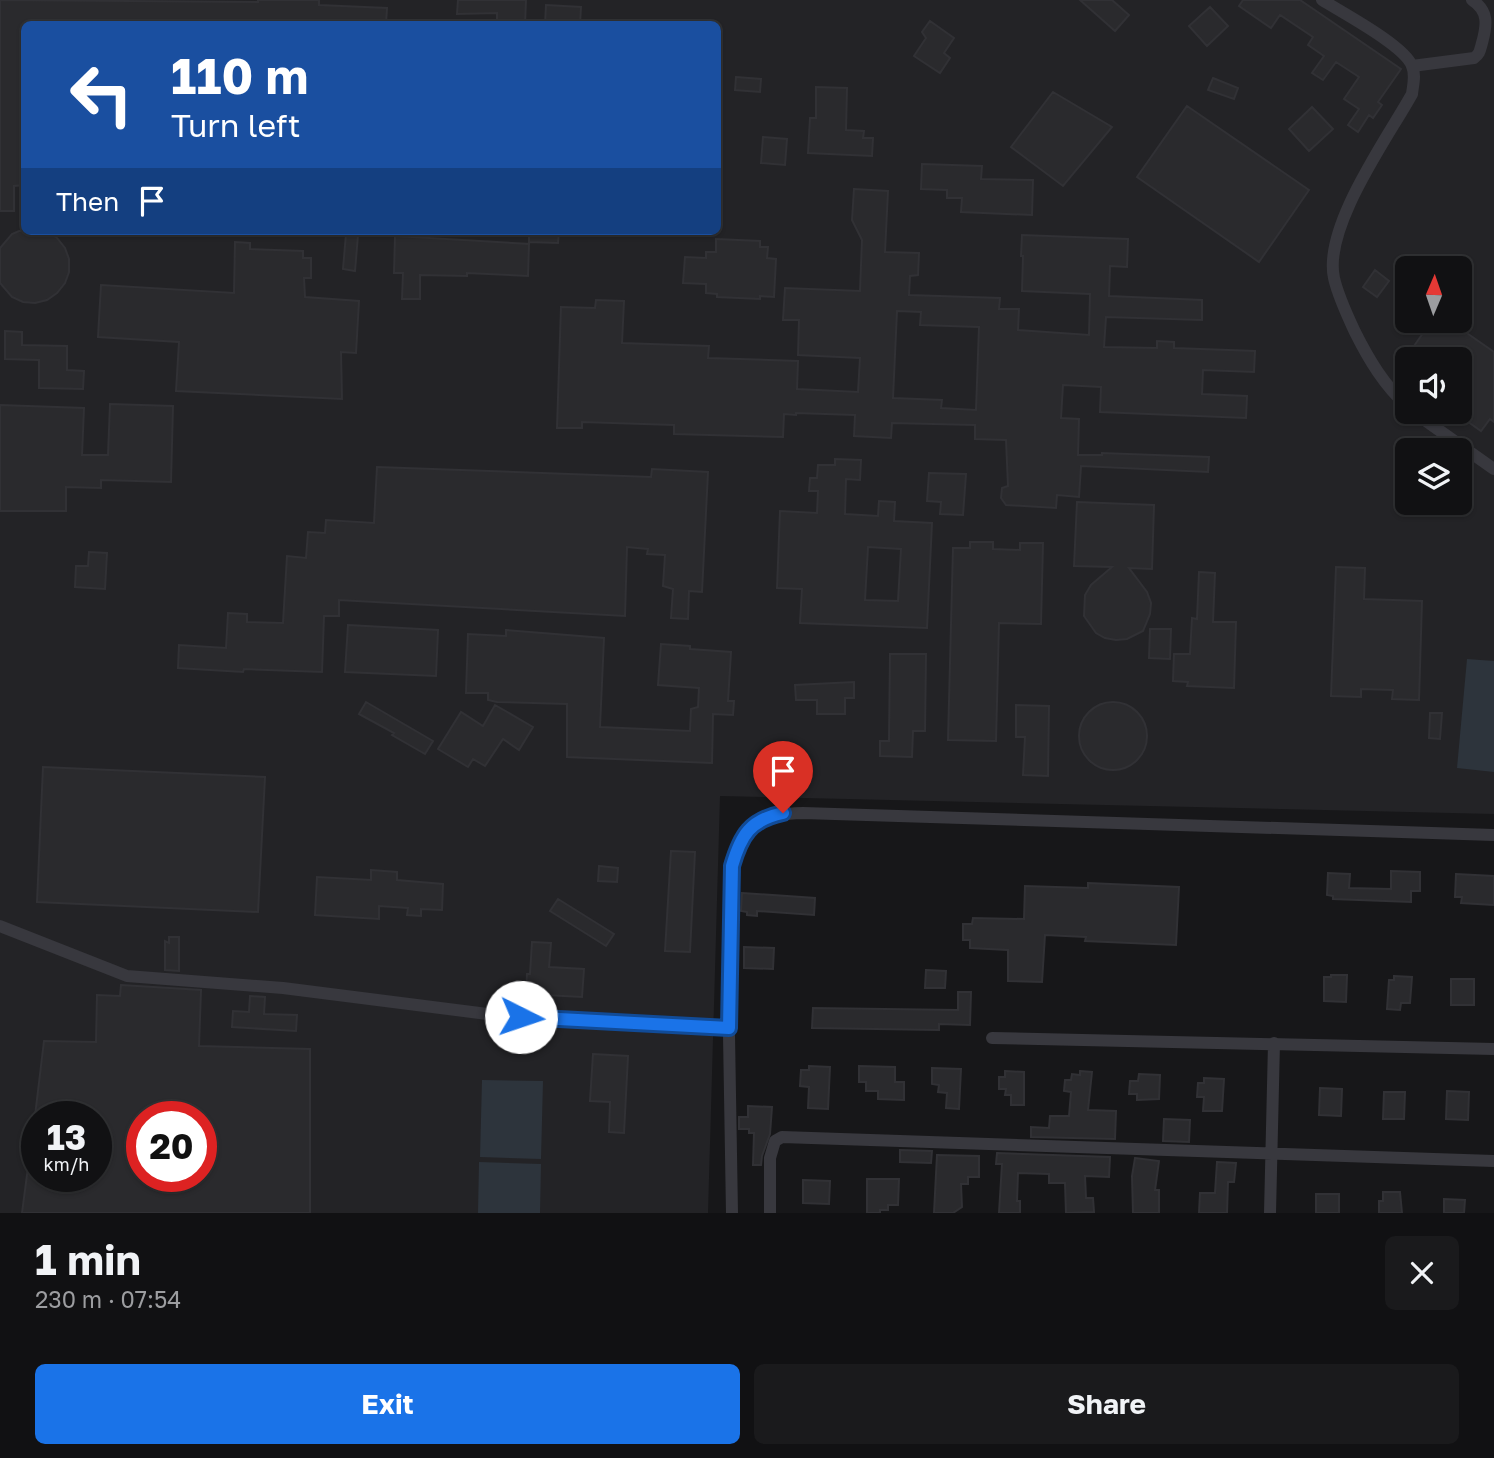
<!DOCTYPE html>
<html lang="en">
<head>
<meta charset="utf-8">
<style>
  :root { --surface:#111113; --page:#1a1a1c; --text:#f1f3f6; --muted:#9c9da0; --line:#303133; --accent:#1a73e8 }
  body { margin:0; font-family:"Golos Text",sans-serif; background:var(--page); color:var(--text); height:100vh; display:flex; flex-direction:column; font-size:26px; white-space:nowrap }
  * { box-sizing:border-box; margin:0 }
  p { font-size:23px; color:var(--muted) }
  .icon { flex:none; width:38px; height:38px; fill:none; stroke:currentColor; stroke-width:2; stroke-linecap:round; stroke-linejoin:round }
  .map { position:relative; height:1213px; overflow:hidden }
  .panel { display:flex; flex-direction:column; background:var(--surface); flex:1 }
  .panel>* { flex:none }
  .top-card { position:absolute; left:21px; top:21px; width:700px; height:214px; border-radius:10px; box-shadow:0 2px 5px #0004,0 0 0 2px var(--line); background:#1a4fa0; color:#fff; overflow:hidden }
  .needle { width:46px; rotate:2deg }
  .fabs { position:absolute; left:1395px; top:256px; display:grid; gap:14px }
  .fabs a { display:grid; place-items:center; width:77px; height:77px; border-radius:10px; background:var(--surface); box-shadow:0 2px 5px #0004,0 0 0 2px var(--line); font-size:35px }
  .speed { position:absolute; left:21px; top:1101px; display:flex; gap:14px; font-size:35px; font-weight:700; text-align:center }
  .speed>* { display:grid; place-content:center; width:91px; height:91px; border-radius:50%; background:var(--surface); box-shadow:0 2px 5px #0004,0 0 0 2px var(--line); line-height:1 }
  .speed small { font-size:18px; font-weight:400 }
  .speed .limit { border:10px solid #d22; background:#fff; color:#111 }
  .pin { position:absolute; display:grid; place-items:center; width:60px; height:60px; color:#fff; margin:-72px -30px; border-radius:50% 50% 50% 0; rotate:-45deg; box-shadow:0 0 7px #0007 }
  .pin .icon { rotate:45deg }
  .me { position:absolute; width:77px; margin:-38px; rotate:94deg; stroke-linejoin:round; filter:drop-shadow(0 0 5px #0008) }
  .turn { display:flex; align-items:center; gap:24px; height:147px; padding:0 35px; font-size:32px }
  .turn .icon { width:91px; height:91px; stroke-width:2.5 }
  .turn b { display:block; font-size:49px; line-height:60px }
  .then { display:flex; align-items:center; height:66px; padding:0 35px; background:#0003; gap:14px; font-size:26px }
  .round { display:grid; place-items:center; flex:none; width:74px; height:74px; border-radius:10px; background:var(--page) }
  .overview { display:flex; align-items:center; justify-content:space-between; height:119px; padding:0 35px }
  h1 { font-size:42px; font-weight:700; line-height:52px }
  .primary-button { display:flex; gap:14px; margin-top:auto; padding:14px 35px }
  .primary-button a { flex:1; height:80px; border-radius:10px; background:var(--accent); color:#fff; font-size:28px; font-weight:700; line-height:80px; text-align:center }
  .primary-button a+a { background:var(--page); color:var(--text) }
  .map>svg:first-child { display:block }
  .built { fill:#232326; fill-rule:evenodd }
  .water { fill:#2d343c }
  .building { fill:#2a2a2d; stroke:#313135; stroke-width:2; fill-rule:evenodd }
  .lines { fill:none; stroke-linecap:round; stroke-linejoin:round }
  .minor { stroke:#38383e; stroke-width:12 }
  .route-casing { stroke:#114b97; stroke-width:18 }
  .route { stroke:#1a73e8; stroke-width:12 }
</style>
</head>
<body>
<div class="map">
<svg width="1494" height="1213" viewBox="0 0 1494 1213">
  <rect width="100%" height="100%" fill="#171719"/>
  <path class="built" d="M0,0H1494V814L720,796L708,1213H0ZM24,24H718V231H24ZM1407,268H1460V320H1407ZM1407,359H1460V411H1407ZM1407,450H1460V502H1407ZM37,1116H96V1176H37ZM142,1116H201V1176H142Z"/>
  <path class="water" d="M1467,659L1494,661V772L1457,768Z
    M482,1080L543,1081L541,1159L480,1157Z
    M479,1162L541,1164L540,1213H478Z"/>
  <path class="building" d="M0,0L258,2V0H319V5L387,8L386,24H24V185L14,186V211H0Z
    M458,0H526L525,24H497V13L457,14Z
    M1080,0H1112L1129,15L1115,31Z
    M1243,0H1300L1401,69L1378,102L1382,105L1373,118L1369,115L1358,132L1348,125L1359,109L1344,99L1359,77L1336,62L1323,80L1312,73L1324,56L1308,45L1313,37L1280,15L1271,28L1239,6Z
    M546,5L581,7L580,24H545Z
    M1210,7L1228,26L1207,46L1189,26Z
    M930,21L954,38L944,53L950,58L940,73L914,56L926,38L922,32Z
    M736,77L761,79L760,92L735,90Z
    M1213,78L1238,88L1234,99L1208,90Z
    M816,87L847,88L846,130L864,131L863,138H873L872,156L808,153L810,118H816Z
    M1053,92L1112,127L1063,186L1011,147Z
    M1187,106L1309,190L1259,262L1137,177Z
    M1312,107L1333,129L1309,151L1289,129Z
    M763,137L787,139L785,165L761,163Z
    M922,164L982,166L981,179L1033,180L1032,215L961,212L962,198H947V190L921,189Z
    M854,189L888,191L885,252L919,253L918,275L910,276L909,295L1000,298L999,309H1019L1018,330L1089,335L1090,294L1022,291L1023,256H1021L1022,235L1128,239L1127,267L1110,266L1109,296L1202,300V320L1106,317L1104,347L1157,348V341L1174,342V348L1255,351L1254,372L1203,370L1202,394L1247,396L1246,418L1100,412L1101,387L1063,385L1061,418L1079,419L1078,455H1102V453L1209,457L1208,472L1081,466L1079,497L1057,495L1056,508L1006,505L1001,498L1002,488L1008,486L1006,440L975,439V425L892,423L891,438L854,436L855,415L796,413V415L784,414L783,437L674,434V425L582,422V428H557L561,307L595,308L596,300L624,301L622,343L709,346L708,358L798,361L797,389L858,392L860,358L798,355L799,320H783L785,288L860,291L862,240L852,220ZM897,311L921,312L920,325L979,327L976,410L941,408L942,400L893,398Z
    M19,231H47L57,238L65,248L69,259V272L65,283L57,293L47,300L35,303L23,302L12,297L0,283V248L12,234Z
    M529,231H559L558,243L529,242Z
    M346,234L358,235L355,271L343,269Z
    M395,236L529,244L528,276L467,273V276L420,275V299H402L403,273H394Z
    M716,239L760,241V247H768L767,258L776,259L774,297L760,296V299L717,297V294L706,293V284L683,283L685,257L706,258V252H716Z
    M235,242L250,243V249L303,251V258H311V278H304L305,297L359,301L356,353L341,352L342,399L176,391L179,342L98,337L101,285L234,293Z
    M1375,270L1389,281L1377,297L1363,287Z
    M1419,320H1448L1494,352V422L1490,419L1481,431L1460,416V359H1405L1423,333L1414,327Z
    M5,331L22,332V345L67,346V370L84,371L83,389L39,388V360L5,359Z
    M110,404L173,406L171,482L101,480V488L66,487V511H0V405L84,408L82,455H108Z
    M835,459L861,460L860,480L846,479L845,514L878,516L879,501L895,502L894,521L932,523L927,628L800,623L802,589L777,588L780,511L817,513L818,491H809L810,478H817L818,465H835ZM868,547L901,549L898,601L865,600Z
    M377,467L651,477L652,469L708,472L702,592L689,591L688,619L671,618L673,589L663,586L665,555L647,554L648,549L627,547L625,616L339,600V616H324L322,672L244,669L243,672L178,668L179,645L226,648L228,613L247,614V622L283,623L287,556L306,558L308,532L325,533L326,520L374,523Z
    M929,473L966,474L963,515L940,514L941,502L927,501Z
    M1077,502L1154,505L1152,569L1129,568L1147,592L1151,603L1150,614L1143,631L1127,639L1116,640L1105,638L1096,633L1084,616L1085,595L1091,585L1112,567L1074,566Z
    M970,542H993V549L1020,550V543H1043L1041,624L999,623L996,741L948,740L953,548H970Z
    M89,552L107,553L105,589L75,587L76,566H88Z
    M1336,567L1365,568L1364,599L1422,601L1419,700L1392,699L1393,690L1361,689V697L1331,696Z
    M1199,572L1215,573L1213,622H1236L1234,688L1187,686L1188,682L1173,681L1174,654H1190L1192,618L1197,619Z
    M348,625L438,630L436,676L345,672Z
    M1150,629H1171L1170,659L1149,658Z
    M506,630L604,638L600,727L690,731L691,709L698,707L699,688L658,685L661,644L690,646V649L731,652L728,701H734L733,715L713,714L712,763L567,757V704L497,702L488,700V693H466L468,634L506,636Z
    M890,654H926L925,731H913L912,757L880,756V741H889Z
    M854,682V698H845V714H817V700H796L795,685Z
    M366,702L433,741L425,754L392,735L394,733L359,714Z
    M1079 736a34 34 0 1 1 68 0a34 34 0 1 1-68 0Z
    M495,705L533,727L519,750L503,739L485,766L473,759L468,767L438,749L461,712L483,726Z
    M1016,705L1049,706L1048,776L1023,775L1025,737H1016Z
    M1430,713H1442L1440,739L1429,738Z
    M43,767L265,777L258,912L37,902Z
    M671,851L695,852L690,952L665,951Z
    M599,866L618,868L617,882L598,881Z
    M371,870L397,872V880L443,884L442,910L421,909V916L407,915L408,908L379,906V919L315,915L317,877L371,880Z
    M1391,871L1420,872V891H1411V902L1333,899V896L1327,895L1328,873L1350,874L1349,888L1391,889Z
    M1456,874L1494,876V905L1461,903L1462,897H1455Z
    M1088,883L1179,887L1176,945L1085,941L1086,937L1045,935L1042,982L1008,981V950L970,948V940H963V924H972L973,918L1024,919L1025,886L1088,888Z
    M742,893L815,898L814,915L757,911V916L747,915V912L741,911Z
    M558,899L614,934L606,946L550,911Z
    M169,937H179V971L165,970V941L169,943Z
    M532,942L551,943L549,967L584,969L582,997L526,994L527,974H530Z
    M744,947L774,948L773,969L744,968Z
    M926,970L946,971L945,988H925Z
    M1331,975H1347L1346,1002L1324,1001V977H1331Z
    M1394,976L1412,977L1410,1003H1401L1400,1010L1387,1009L1389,980H1394Z
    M1451,979H1474V1005H1451Z
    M121,985L201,990L199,1046L310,1049V1213H22L30,1152H37V1176H96V1116H35L44,1041L96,1042L97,995L120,996ZM142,1116H201V1176H142Z
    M958,992H971L970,1025L939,1024V1030L812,1028L813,1008L958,1010Z
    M250,996L265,997L264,1014L297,1015L296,1031L232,1027L233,1011L249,1012Z
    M593,1054L628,1056L624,1133L609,1132L610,1102L590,1101Z
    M809,1066L830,1067L828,1109L808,1108L809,1087L800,1086L801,1070H809Z
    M859,1066L895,1067V1082H904V1100L878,1099V1091H866V1082H859Z
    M932,1068L961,1069L959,1109L946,1108L947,1093L938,1092L939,1085L932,1084Z
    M1005,1071L1024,1072V1105H1011V1095H1005L1006,1089H999V1077H1005Z
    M1080,1071L1092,1072L1088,1110L1116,1111L1115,1139L1031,1137V1127L1049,1128L1050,1116H1069L1071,1092L1064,1091L1065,1080H1071L1072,1074L1080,1075Z
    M1139,1074L1160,1075L1159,1099L1137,1100V1094H1129L1130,1081H1138Z
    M1204,1078L1224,1079L1222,1111H1203L1204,1097H1197L1198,1083H1204Z
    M1320,1088L1342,1089L1341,1116L1319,1115Z
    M1447,1091L1469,1092L1468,1120L1446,1119Z
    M1384,1092H1405L1404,1119H1383Z
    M748,1106L772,1107L770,1134L762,1156L761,1165H753L754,1133H749V1129H739V1117H748Z
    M1164,1119L1190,1120L1189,1142L1163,1141Z
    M900,1150L932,1151L931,1163L900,1162Z
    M997,1153L1110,1157L1109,1177L1085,1176L1086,1198H1093L1094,1212L1066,1213L1065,1183H1049V1174L1018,1173L1017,1201H1020V1213H999L1002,1164H996Z
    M937,1155L979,1156V1177H968V1184H961L962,1207L953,1213H934Z
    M1135,1158L1159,1161L1155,1190H1159V1213H1133L1132,1176Z
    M1217,1162L1236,1163L1234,1182H1228L1227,1213H1199L1200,1193H1215Z
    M867,1179H899L898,1205H888V1210H880V1213H867Z
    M803,1180L830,1181L829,1204L803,1203Z
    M1383,1192H1400L1402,1213H1379V1201H1383Z
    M1316,1194H1339V1213H1316Z
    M1444,1199L1465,1200L1464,1213H1444Z"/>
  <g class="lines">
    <path class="minor" d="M1322,0C1343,13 1405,46 1412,66C1416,75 1413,85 1412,94C1387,139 1323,227 1334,278C1338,296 1347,315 1355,332C1369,360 1384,385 1407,406
      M1412,66L1474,58C1480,54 1480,50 1482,43C1487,25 1489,11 1472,0
      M1412,411L1494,469
      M0,926L127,976L283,988L503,1016L729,1028
      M992,1038L1494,1049
      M732,1213L729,1035L731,866C745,824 760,814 803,813L1494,835
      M770,1213V1158L775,1141L782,1137L1494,1161
      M1270,1213L1274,1043"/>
  </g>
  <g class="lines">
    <defs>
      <path id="route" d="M521,1017L729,1028L732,866C741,835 750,820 783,813"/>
    </defs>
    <use href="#route" class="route-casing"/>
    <use href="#route" class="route"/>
  </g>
</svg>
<div class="fabs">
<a><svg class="needle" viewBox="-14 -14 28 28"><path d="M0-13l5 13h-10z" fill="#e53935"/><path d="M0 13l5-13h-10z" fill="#9c9da0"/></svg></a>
<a><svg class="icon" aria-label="sound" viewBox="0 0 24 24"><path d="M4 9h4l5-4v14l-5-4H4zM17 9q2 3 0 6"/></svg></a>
<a><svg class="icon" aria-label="layers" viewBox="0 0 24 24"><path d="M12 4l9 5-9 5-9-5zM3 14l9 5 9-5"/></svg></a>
</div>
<div class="speed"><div>13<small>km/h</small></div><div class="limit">20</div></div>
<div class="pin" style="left:783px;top:813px;background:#d93025"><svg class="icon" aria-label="arrive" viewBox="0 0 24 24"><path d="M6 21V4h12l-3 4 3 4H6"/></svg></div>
<svg class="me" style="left:521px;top:1017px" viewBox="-20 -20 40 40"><circle r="19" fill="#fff"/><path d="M0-13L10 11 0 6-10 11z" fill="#1a73e8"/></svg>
<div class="top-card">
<div class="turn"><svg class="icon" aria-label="left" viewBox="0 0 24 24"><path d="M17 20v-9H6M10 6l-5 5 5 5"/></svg><div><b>110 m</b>Turn left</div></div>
<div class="then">Then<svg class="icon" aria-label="arrive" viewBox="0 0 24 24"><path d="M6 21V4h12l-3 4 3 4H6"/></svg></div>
</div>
</div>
<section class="panel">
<div class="overview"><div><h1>1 min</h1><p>230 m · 07:54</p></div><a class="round"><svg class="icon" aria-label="close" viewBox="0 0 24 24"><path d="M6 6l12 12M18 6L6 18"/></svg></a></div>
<div class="primary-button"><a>Exit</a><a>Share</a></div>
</section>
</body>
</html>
